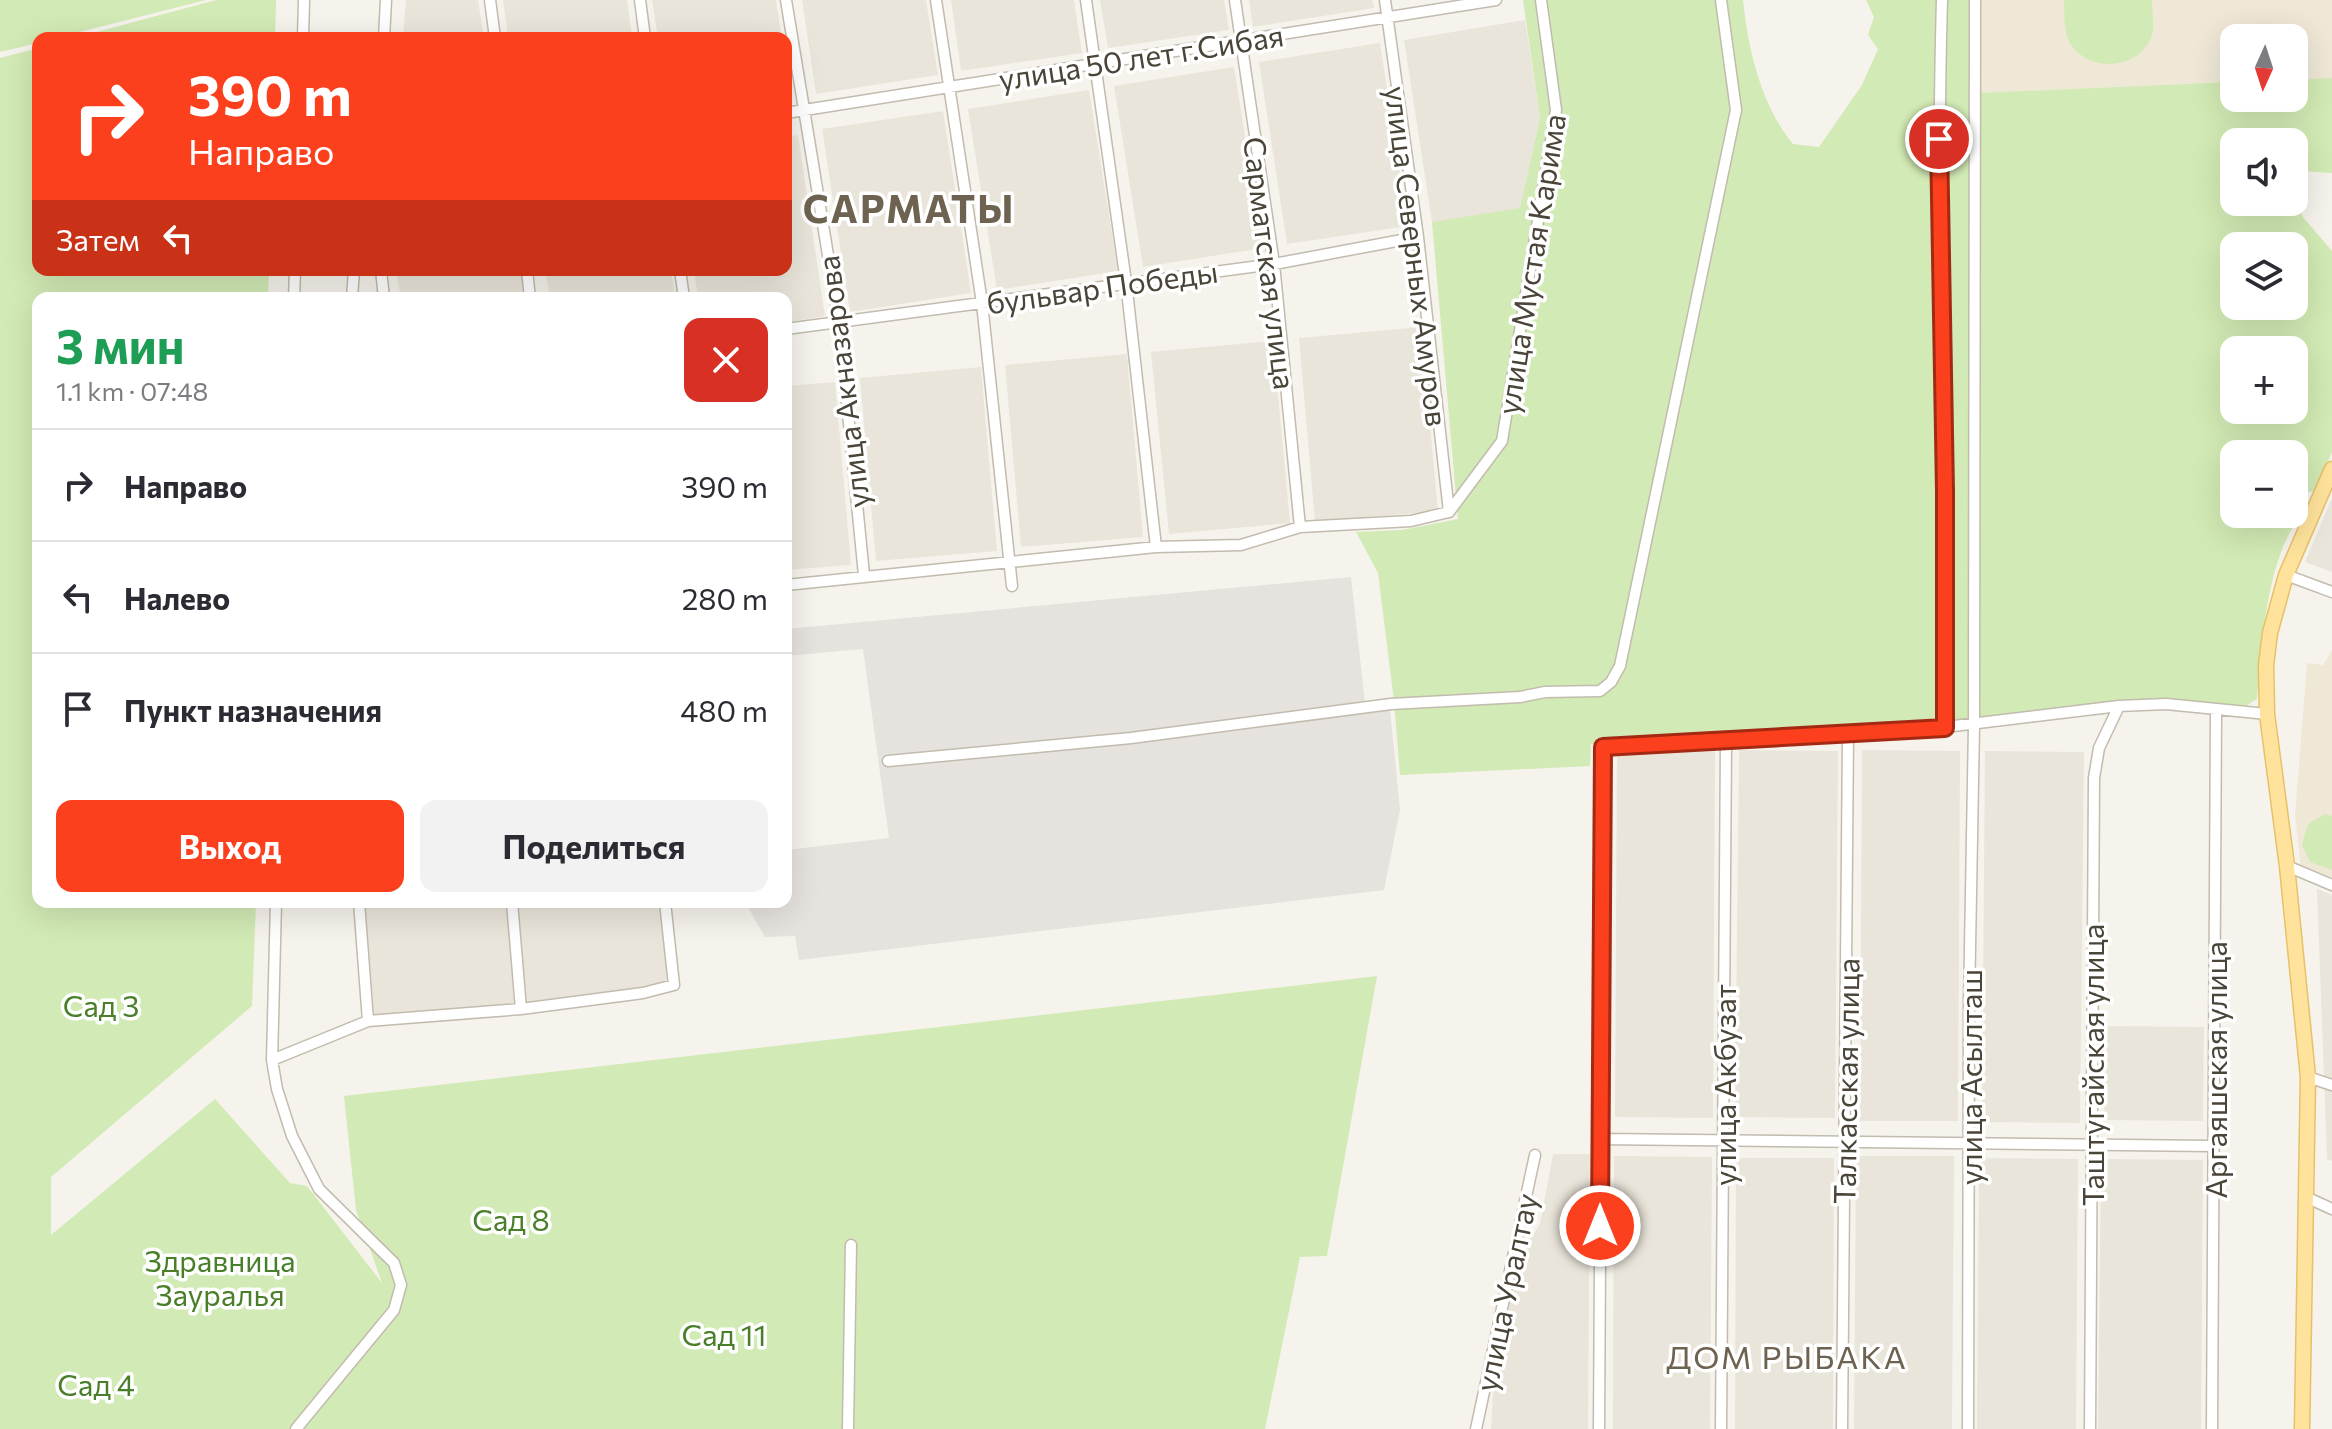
<!DOCTYPE html>
<html lang="ru">
<head>
<meta charset="utf-8">
<style>
  :root { --surface:#fff; --page:#f2f2f3; --text:#2b2b33; --muted:#7c7c81; --line:#e1e1e2; --accent:#fc3f1d }
  body { margin:0; font-family:Commissioner,sans-serif; background:var(--page); color:var(--text); height:100vh; display:flex; flex-direction:column; font-size:30px; white-space:nowrap }
  * { box-sizing:border-box; margin:0 }
  p { font-size:26px; color:var(--muted) }
  .icon { flex:none; width:44px; height:44px; fill:none; stroke:currentColor; stroke-width:2; stroke-linecap:round; stroke-linejoin:round }
  .map { position:relative; flex:1; overflow:hidden }
  .side { position:absolute; left:32px; top:292px; width:760px; height:616px; display:flex; flex-direction:column; background:var(--surface); border-radius:16px; box-shadow:0 8px 32px #0002 }
  .side>* { flex:none }
  .guide { position:absolute; left:32px; top:32px; width:760px; height:244px; border-radius:16px; box-shadow:0 8px 32px #0002; background:#fc3f1d; color:#fff; overflow:hidden }
  .needle { width:52px; rotate:183deg }
  .controls { position:absolute; left:2220px; top:24px; display:grid; gap:16px }
  .controls a { display:grid; place-items:center; width:88px; height:88px; border-radius:16px; background:var(--surface); box-shadow:0 8px 32px #0002; font-size:40px }
  .pin { position:absolute; display:grid; place-items:center; width:68px; height:68px; color:#fff; margin:-34px; border:4px solid #fff; border-radius:50%; box-shadow:0 2px 8px #0007 }
  .me { position:absolute; width:88px; margin:-44px; rotate:0deg; stroke-linejoin:round; filter:drop-shadow(0 0 6px #0008) }
  .turn { display:flex; align-items:center; gap:28px; height:168px; padding:0 24px; font-size:36px }
  .turn .icon { width:104px; height:104px; stroke-width:2.5 }
  .turn b { display:block; font-size:56px; line-height:68px }
  .then { display:flex; align-items:center; height:76px; padding:0 24px; background:#0003; gap:16px; font-size:30px }
  .round { display:grid; place-items:center; flex:none; width:84px; height:84px; border-radius:16px; background:var(--page) }
  .summary { display:flex; align-items:center; justify-content:space-between; height:136px; padding:0 24px }
  h1 { font-size:48px; font-weight:700; line-height:60px; color:#1e9e55 }
  .cta { display:flex; gap:16px; margin-top:auto; padding:16px 24px }
  .cta a { flex:1; height:92px; border-radius:16px; background:var(--accent); color:#fff; font-size:32px; font-weight:700; line-height:92px; text-align:center }
  .cta a+a { background:var(--page); color:var(--text) }
  ul { padding:0; list-style:none }
  li { display:flex; align-items:center; gap:24px; height:112px; padding:0 24px; border-top:2px solid var(--line) }
  li div { flex:1 }
  li b { display:block; font-size:30px }
  li em { font-style:normal }
  .map>svg:first-child { display:block }
  .residential { fill:#eae5da }
  .industrial { fill:#e6e2dd }
  .education { fill:#efe8d6 }
  .green { fill:#d2eab5; fill-rule:evenodd }
  .lines { fill:none; stroke-linecap:round; stroke-linejoin:round }
  .minor-casing { stroke:#c2bbae; stroke-width:13 }
  .major-casing { stroke:#e6c16a; stroke-width:17 }
  .minor { stroke:#fff; stroke-width:10 }
  .major { stroke:#ffe39c; stroke-width:14 }
  .route-casing { stroke:#a42913; stroke-width:20 }
  .route { stroke:#fc3f1d; stroke-width:14 }
  .labels { text-anchor:middle; dominant-baseline:central; stroke-width:7; stroke-linejoin:round; paint-order:stroke }
  .street-label { font-size:30px; fill:#4b4439; stroke:#fff }
  .park-label { font-size:30px; fill:#4a7f2a; stroke:#fff }
  .neighbourhood-label { font-size:32px; letter-spacing:2px; fill:#6e6250; stroke:#fff }
  .district-label { font-size:38px; font-weight:bold; letter-spacing:2px; fill:#6e6250; stroke:#fff }
</style>
</head>
<body>
<div class="map">
<svg width="2332" height="1429" viewBox="0 0 2332 1429">
  <rect width="100%" height="100%" fill="#f6f3ec"/>
  <path class="residential" d="M406,0H478L484,38H403Z
    M503,0H627L632,38H508Z
    M652,0H776L782,38H658Z
    M802,0H926L938,75L816,94Z
    M951,0H1074L1082,53L961,71Z
    M1100,0H1224L1229,30L1108,48Z
    M1249,0H1372L1374,8L1253,27Z
    M1525,20L1540,118L1520,209L1432,222L1404,40Z
    M1380,43L1408,226L1287,244L1259,62Z
    M1234,67L1263,248L1143,267L1114,86Z
    M1089,90L1118,271L997,290L968,109Z
    M943,111L971,293L850,312L822,129Z
    M798,135L825,316L786,322V298H698L694,270H786V137Z
    M396,270H521L525,298H401Z
    M545,270H671L675,298H550Z
    M1421,327L1438,511L1315,522L1299,338Z
    M1273,341L1290,523L1169,534L1151,352Z
    M1127,354L1143,537L1021,547L1005,365Z
    M981,367L997,551L876,561L860,378Z
    M835,382L851,565L786,570V386Z
    M2332,498V572L2305,562Z
    M1617,750H1715L1713,1118L1615,1117Z
    M1739,750L1838,751L1835,1118L1735,1117Z
    M1862,750L1960,751L1958,1121H1860Z
    M1985,751L2084,752L2080,1123L1982,1122Z
    M2317,889L2332,895V1161L2327,1159Z
    M364,902H507L516,1006L374,1018Z
    M517,902H659L668,981L642,990L526,1005Z
    M2106,1026L2204,1027L2203,1121L2104,1120Z
    M1553,1154H1590L1588,1429H1491L1497,1327L1516,1260L1540,1224Z
    M1614,1156L1712,1157L1710,1429H1613Z
    M1856,1156H1954L1952,1429H1854Z
    M1736,1158H1834L1833,1429H1735Z
    M1979,1158L2078,1159L2076,1429H1977Z
    M2101,1159L2203,1160L2201,1429H2098Z"/>
  <path class="industrial" d="M1351,577L1365,703L1389,700L1400,810L1384,890L799,960L795,936L765,937L749,909V902H786V850L889,838L863,649L786,656V629Z"/>
  <path class="education" d="M1981,0H2332V79L2294,80V38H2234V83L1977,93Z
    M2332,650V879L2301,868L2295,815L2307,663L2323,665Z"/>
  <path class="green" d="M0,0H206L56,38H38V43L0,52Z
    M216,0H276L275,38H74Z
    M1523,0H1743C1748,49 1761,105 1793,144L1819,147L1862,85L1878,49L1868,35L1874,17L1866,0H1981L1977,93L2234,82V98H2294V80L2332,78V173L2302,171V216L2332,251V452L2315,491L2308,492L2302,505L2304,512C2267,552 2261,646 2257,699L2241,709L2162,708L1664,737L1591,744L1590,766L1400,775L1394,701L1378,573L1356,532L1402,530L1458,519L1432,222L1520,208L1540,118ZM2234,142H2294V202H2234ZM2234,246H2294V306H2234ZM2234,350H2294V410H2234ZM2234,454H2294V514H2234Z
    M2064,0H2152C2152,9 2154,22 2153,31C2144,70 2089,75 2070,43C2063,30 2065,14 2064,0Z
    M38,48V270H269L268,298H38V902H256L252,1006L51,1177V1235L215,1099L290,1183L307,1186L382,1283L356,1210L344,1096L1377,976L1327,1256L1300,1257L1265,1429H0V58Z
    M2325,814L2332,816V870L2310,862L2302,845L2308,824Z"/>
  <g class="lines">
    <defs>
      <path id="minor" d="M490,0L495,38
        M640,0L645,38
        M786,0L839,322L864,575
        M936,0L982,303L1012,586
        M1086,0L1126,282L1156,547
        M1235,0L1274,264L1300,527
        M1385,0L1418,237L1449,512
        M1942,0C1935,242 1945,485 1945,728
        M303,38L304,0
        M384,38L386,0
        M786,113L1496,0
        M381,270L384,298
        M527,270L530,298
        M680,270L684,298
        M294,298L295,270
        M352,298L354,270
        M786,329L1274,264L1418,237
        M1449,512L1502,441L1556,110L1541,0
        M2286,575L2332,592
        M786,585L1156,547L1241,545L1300,527L1411,521L1449,512
        M888,761L1131,738L1391,704L1520,697L1545,692L1600,691L1611,682L1620,666L1736,110L1721,0
        M2287,866L2332,885
        M276,902L272,1060L277,1089L292,1136L319,1189L394,1263L401,1285L394,1310L296,1429
        M359,902L368,1021
        M512,902L521,1009
        M272,1060L368,1021L521,1009L643,993L674,985L665,902
        M2308,1077L2332,1085
        M1601,1139L2213,1146
        M2308,1198L2332,1209
        M848,1429L851,1245
        M1476,1429L1535,1155
        M1599,1429L1603,747L1904,732L2119,706L2166,704L2267,714
        M1721,1429L1726,742
        M1842,1429L1848,734
        M1968,1429L1969,1004L1974,725L1975,0
        M2090,1429L2094,778L2099,748L2119,706
        M2212,1429L2216,710"/>
      <path id="major" d="M2302,1429L2308,1077L2287,866L2267,714L2266,665L2270,633L2286,575L2332,469"/>
    </defs>
    <use href="#minor" class="minor-casing"/>
    <use href="#major" class="major-casing"/>
    <use href="#minor" class="minor"/>
    <use href="#major" class="major"/>
  </g>
  <g class="lines">
    <defs>
      <path id="route" d="M1600,1226L1603,747L1945,728V492L1939,139"/>
    </defs>
    <use href="#route" class="route-casing"/>
    <use href="#route" class="route"/>
  </g>
  <g class="labels">
    <g class="street-label">
      <text transform="translate(1141 56) rotate(-9)">улица 50 лет г.Сибая</text>
      <text transform="translate(1418 256) rotate(83)">улица Северных Амуров</text>
      <text transform="translate(1271 263) rotate(83)">Сарматская улица</text>
      <text transform="translate(1530 264) rotate(-81)">улица Мустая Карима</text>
      <text transform="translate(1102 286) rotate(-8)">бульвар Победы</text>
      <text transform="translate(842 382) rotate(-97)">улица Акназарова</text>
      <text transform="translate(2091 1065) rotate(-90)">Таштугайская улица</text>
      <text transform="translate(2214 1070) rotate(-90)">Аргаяшская улица</text>
      <text transform="translate(1969 1077) rotate(-90)">улица Асылташ</text>
      <text transform="translate(1845 1081) rotate(-89)">Талкасская улица</text>
      <text transform="translate(1723 1085) rotate(-90)">улица Акбузат</text>
      <text transform="translate(1505 1292) rotate(-78)">улица Уралтау</text>
    </g>
    <g class="park-label">
      <text x="101" y="1004">Сад 3</text>
      <text x="511" y="1218">Сад 8</text>
      <text x="220" y="1259">Здравница<tspan x="220" dy="34">Зауралья</tspan></text>
      <text x="724" y="1333">Сад 11</text>
      <text x="96" y="1383">Сад 4</text>
    </g>
    <g class="neighbourhood-label">
      <text x="1787" y="1356">ДОМ РЫБАКА</text>
    </g>
    <g class="district-label">
      <text x="909" y="207">САРМАТЫ</text>
    </g>
  </g>
</svg>
<div class="controls">
<a><svg class="needle" viewBox="-14 -14 28 28"><path d="M0-13l5 13h-10z" fill="#e53935"/><path d="M0 13l5-13h-10z" fill="#7c7c81"/></svg></a>
<a><svg class="icon" aria-label="sound" viewBox="0 0 24 24"><path d="M4 9h4l5-4v14l-5-4H4zM17 9q2 3 0 6"/></svg></a>
<a><svg class="icon" aria-label="layers" viewBox="0 0 24 24"><path d="M12 4l9 5-9 5-9-5zM3 14l9 5 9-5"/></svg></a>
<a>+</a>
<a>−</a>
</div>
<div class="pin" style="left:1939px;top:139px;background:#d93025"><svg class="icon" aria-label="arrive" viewBox="0 0 24 24"><path d="M6 21V4h12l-3 4 3 4H6"/></svg></div>
<svg class="me" style="left:1600px;top:1226px" viewBox="-20 -20 40 40"><circle r="17" fill="#fc3f1d" stroke="#fff" stroke-width="3"/><path d="M0-11L8 9 0 5-8 9z" fill="#fff"/></svg>
<div class="guide">
<div class="turn"><svg class="icon" aria-label="right" viewBox="0 0 24 24"><path d="M7 20v-9h11M14 6l5 5-5 5"/></svg><div><b>390 m</b>Направо</div></div>
<div class="then">Затем<svg class="icon" aria-label="left" viewBox="0 0 24 24"><path d="M17 20v-9H6M10 6l-5 5 5 5"/></svg></div>
</div>
<section class="side">
<div class="summary"><div><h1>3 мин</h1><p>1.1 km · 07:48</p></div><a class="round" style="background:#d93025;color:#fff"><svg class="icon" aria-label="close" viewBox="0 0 24 24"><path d="M6 6l12 12M18 6L6 18"/></svg></a></div>
<ul>
<li><svg class="icon" aria-label="right" viewBox="0 0 24 24"><path d="M7 20v-9h11M14 6l5 5-5 5"/></svg><div><b>Направо</b></div><em>390 m</em></li>
<li><svg class="icon" aria-label="left" viewBox="0 0 24 24"><path d="M17 20v-9H6M10 6l-5 5 5 5"/></svg><div><b>Налево</b></div><em>280 m</em></li>
<li><svg class="icon" aria-label="arrive" viewBox="0 0 24 24"><path d="M6 21V4h12l-3 4 3 4H6"/></svg><div><b>Пункт назначения</b></div><em>480 m</em></li>
</ul>
<div class="cta"><a>Выход</a><a>Поделиться</a></div>
</section>
</div>
</body>
</html>
